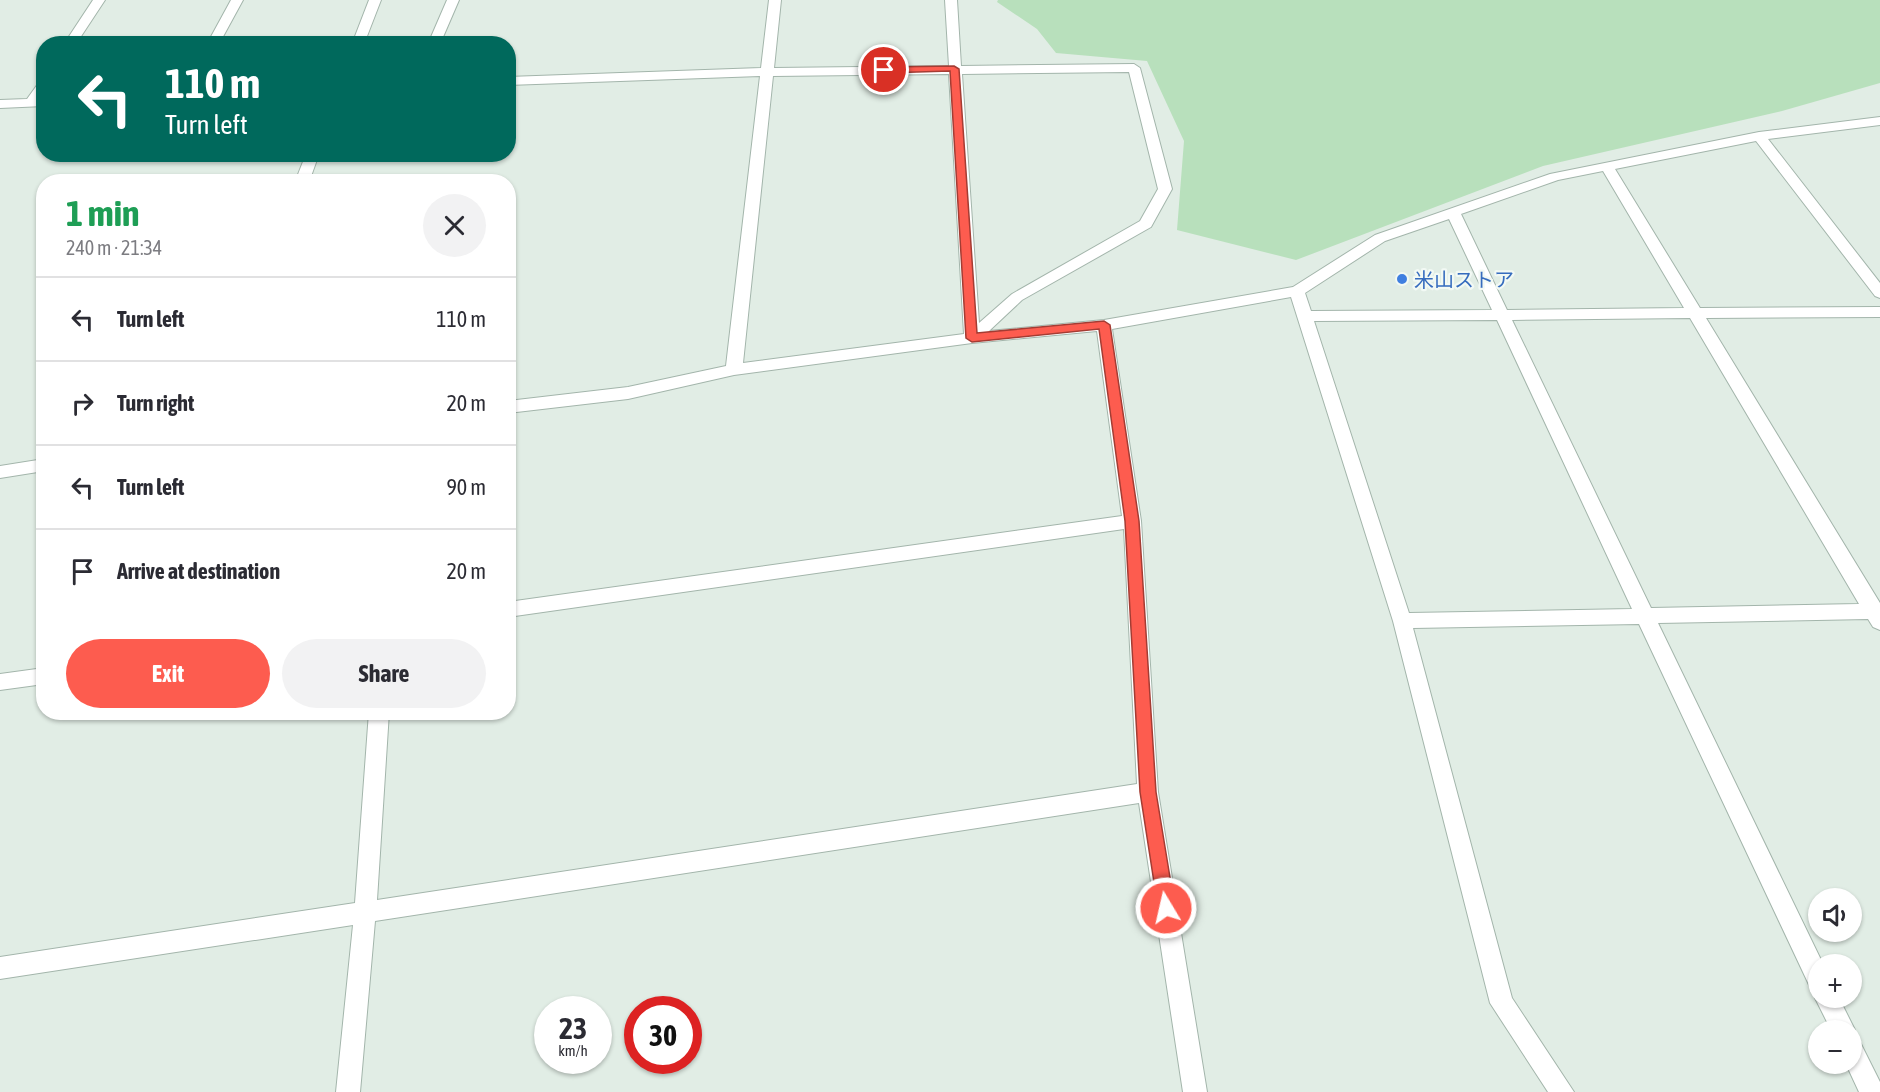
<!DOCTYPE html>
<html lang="en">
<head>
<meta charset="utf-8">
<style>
  :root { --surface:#fff; --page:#f2f2f3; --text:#2b2b33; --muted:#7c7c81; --line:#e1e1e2; --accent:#fd5c4f }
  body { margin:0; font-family:"Asap Condensed","Noto Sans JP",sans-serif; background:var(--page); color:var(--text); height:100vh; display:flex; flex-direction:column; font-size:22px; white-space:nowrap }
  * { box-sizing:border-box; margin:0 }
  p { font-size:20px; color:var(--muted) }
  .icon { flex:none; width:33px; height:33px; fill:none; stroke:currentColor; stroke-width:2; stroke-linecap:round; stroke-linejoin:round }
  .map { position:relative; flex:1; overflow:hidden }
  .panel { position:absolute; left:36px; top:174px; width:480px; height:546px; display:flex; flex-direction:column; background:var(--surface); border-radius:24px; box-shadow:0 2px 4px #0004 }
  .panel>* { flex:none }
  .banner { position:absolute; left:36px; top:36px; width:480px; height:126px; border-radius:24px; box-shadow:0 2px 4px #0004; background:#00695c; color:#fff; overflow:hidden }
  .controls { position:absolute; left:1808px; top:888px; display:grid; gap:12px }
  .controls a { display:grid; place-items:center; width:54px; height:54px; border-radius:50%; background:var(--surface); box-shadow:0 2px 4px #0004; font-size:30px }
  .speed { position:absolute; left:534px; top:996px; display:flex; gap:12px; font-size:30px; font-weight:700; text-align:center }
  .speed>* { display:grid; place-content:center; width:78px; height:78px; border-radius:50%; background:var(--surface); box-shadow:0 2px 4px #0004; line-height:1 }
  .speed small { font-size:15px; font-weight:400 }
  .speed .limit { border:9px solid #d22; background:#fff; color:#111 }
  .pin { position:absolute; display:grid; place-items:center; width:51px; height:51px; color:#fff; margin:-26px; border:3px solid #fff; border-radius:50%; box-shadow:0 2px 6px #0007 }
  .me { position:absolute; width:66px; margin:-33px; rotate:351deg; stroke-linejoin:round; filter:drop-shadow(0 0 4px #0008) }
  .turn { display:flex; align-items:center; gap:21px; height:126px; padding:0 30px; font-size:27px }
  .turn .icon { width:78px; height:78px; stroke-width:2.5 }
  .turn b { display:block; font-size:42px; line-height:51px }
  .round { display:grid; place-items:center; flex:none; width:63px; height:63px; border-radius:32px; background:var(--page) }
  .overview { display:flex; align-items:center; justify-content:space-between; height:102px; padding:0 30px }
  h1 { font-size:36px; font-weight:700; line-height:45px; color:#1e9e55 }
  .primary-button { display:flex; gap:12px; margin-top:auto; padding:12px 30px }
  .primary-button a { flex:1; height:69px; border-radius:36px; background:var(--accent); color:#fff; font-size:24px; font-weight:700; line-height:69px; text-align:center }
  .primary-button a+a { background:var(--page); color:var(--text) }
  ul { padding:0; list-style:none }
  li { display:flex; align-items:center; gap:18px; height:84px; padding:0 30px; border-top:2px solid var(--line) }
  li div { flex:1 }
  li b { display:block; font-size:22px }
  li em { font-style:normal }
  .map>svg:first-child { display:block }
  .green { fill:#b8e0bc }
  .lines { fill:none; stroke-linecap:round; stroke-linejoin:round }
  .street-casing { stroke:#a3b5ab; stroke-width:2 }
  .street { fill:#fff; fill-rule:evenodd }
  .route { fill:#fd5c4f; stroke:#a43c33; stroke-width:1.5 }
  .shop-dot { fill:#3f7fe0; stroke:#f2f9f4; stroke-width:2 }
  .labels { text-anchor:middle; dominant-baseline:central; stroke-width:4.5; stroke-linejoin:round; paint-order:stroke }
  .shop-label { font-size:20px; fill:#366cbe; stroke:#f2f9f4; text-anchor:start }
</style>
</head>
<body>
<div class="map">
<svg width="1880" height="1092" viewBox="0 0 1880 1092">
  <rect width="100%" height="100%" fill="#e1ede5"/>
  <path class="green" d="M998,0H1880V83L1782,111L1543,166L1296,260L1177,230L1184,141L1147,61L1056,53L1037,29L997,2Z"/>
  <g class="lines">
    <defs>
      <path id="street" d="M93,0H105L76,44H64Z
        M231,0H243L219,44H207Z
        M369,0H381L364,44H352Z
        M447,0H459L440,44H428Z
        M769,0H781L774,68L949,66L945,0H957L961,66L1134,64L1140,68L1172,189L1151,227L1022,300L989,331L1104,320L1293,287L1375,235L1550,174L1759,132L1880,117V125L1768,139L1880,283V298L1875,296L1756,141L1615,169L1700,308L1880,307V317L1706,318L1880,603V630L1873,627L1868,619L1658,623L1823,964H1818V990L1810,987L1639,624L1413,628L1512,998L1574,1092H1548L1490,1003L1393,621L1291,297L1112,329L1141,521L1158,792L1207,1092H1183L1139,803L375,921L360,1092H336L353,925L0,979V957L355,903L369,712H389L377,900L1137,784L1124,529L508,617V602L1122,516L1097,331L972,343L734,375L628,399L508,413V401L628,387L726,366L760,76L508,85V77L761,68ZM1129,72L1158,189L1140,221L1012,294L979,323L962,74ZM949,74L964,334L743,363L773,76ZM1603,171L1684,308L1507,310L1461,214L1558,180ZM1449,219L1492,310L1311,311L1305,293L1385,241ZM1690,318L1859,604L1651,608L1512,320ZM1497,320L1632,609L1409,613L1314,321Z
        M44,80V94L41,98H44V106L0,108V100L27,99L40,81Z
        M306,154H319L309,182H295Z
        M44,459V471L0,478V466Z
        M44,668V684L0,690V674Z
        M1818,992V998H1839L1855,1030L1852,1036L1859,1040L1880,1082V1092H1859L1846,1064H1851V1030H1831L1815,998Z"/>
    </defs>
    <use href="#street" class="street-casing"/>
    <use href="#street" class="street"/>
  </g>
  <path class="route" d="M954,66L959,69L977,333L1104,321L1110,325L1139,521L1156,792L1175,908L1172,913L1166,916L1160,913L1158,908L1140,792L1125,521L1099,329L972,342L966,338L950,71L884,73L879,70L884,67Z"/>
  <circle class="shop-dot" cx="1402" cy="279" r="6"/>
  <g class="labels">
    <g class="shop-label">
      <text x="1414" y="279">米山ストア</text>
    </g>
  </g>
</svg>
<div class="controls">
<a><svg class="icon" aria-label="sound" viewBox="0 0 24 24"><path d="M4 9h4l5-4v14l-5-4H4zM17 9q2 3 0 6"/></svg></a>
<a>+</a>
<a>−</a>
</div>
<div class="speed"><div>23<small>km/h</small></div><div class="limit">30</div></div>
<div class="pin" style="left:884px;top:70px;background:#d93025"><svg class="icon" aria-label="arrive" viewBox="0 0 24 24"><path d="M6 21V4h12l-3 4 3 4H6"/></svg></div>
<svg class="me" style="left:1166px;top:908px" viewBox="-20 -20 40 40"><circle r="17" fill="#fd5c4f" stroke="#fff" stroke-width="3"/><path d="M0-11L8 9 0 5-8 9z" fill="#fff"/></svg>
<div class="banner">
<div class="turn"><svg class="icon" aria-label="left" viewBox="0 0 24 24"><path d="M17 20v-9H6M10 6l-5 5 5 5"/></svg><div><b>110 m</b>Turn left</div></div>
</div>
<section class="panel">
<div class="overview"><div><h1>1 min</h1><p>240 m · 21:34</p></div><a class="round"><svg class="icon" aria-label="close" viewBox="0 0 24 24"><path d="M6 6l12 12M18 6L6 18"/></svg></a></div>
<ul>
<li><svg class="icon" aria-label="left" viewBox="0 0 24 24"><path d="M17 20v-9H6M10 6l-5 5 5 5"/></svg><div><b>Turn left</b></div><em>110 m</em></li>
<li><svg class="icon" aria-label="right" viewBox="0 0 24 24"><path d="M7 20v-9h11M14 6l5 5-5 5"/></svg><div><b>Turn right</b></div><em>20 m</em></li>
<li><svg class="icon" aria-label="left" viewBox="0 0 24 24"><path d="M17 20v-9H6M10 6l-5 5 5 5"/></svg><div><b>Turn left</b></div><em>90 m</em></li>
<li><svg class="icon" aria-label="arrive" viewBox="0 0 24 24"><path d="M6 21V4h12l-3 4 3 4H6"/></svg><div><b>Arrive at destination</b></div><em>20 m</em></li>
</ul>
<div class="primary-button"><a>Exit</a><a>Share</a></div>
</section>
</div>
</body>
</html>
